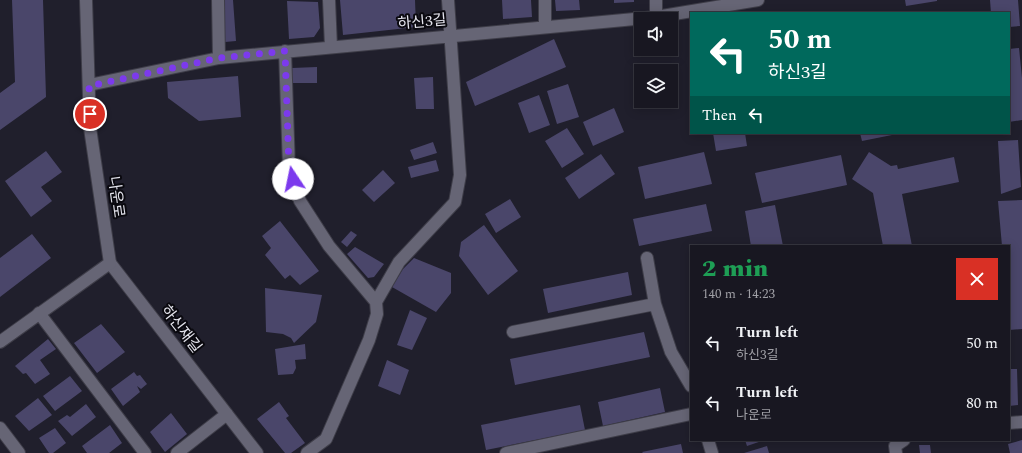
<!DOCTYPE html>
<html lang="en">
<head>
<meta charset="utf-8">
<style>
  :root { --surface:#181721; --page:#25242e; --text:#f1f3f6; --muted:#9f9fa5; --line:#36363f }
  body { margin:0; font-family:Spectral,"Noto Sans KR",serif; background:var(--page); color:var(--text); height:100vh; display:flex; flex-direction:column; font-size:15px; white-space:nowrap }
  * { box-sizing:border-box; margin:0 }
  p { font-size:13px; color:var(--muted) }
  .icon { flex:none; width:22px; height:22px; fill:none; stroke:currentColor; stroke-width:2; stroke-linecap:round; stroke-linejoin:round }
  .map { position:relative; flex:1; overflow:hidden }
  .drawer { position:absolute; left:690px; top:245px; width:320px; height:196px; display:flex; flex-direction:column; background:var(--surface); border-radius:0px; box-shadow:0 2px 10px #0003,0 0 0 1px var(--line) }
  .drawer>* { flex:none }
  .guide { position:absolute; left:690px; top:12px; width:320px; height:122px; border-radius:0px; box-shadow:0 2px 10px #0003,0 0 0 1px var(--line); background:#00695c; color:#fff; overflow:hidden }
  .controls { position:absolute; left:634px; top:12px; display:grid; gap:8px }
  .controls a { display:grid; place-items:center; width:44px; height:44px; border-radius:0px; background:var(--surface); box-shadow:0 2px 10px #0003,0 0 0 1px var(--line); font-size:20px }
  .pin { position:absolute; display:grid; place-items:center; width:34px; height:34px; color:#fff; margin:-17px; border:2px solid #fff; border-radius:50%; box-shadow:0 1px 4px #0007 }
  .me { position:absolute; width:44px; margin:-22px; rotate:349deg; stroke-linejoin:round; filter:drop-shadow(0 0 3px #0008) }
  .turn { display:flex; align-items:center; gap:14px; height:84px; padding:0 12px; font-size:18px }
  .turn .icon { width:52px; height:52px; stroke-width:2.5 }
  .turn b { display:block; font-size:28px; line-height:34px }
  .then { display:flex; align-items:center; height:38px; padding:0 12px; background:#0003; gap:8px; font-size:15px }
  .round { display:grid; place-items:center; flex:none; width:42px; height:42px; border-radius:0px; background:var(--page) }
  .summary { display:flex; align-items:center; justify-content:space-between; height:68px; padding:0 12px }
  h1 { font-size:24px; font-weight:800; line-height:30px; color:#1e9e55 }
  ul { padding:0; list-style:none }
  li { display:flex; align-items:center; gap:12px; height:60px; padding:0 12px }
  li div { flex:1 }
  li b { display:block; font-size:15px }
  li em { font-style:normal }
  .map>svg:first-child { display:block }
  .building { fill:#4a466a }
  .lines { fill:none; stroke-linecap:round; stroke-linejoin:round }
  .street-casing { stroke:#3e3d48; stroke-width:14 }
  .secondary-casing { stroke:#3e3d48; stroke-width:14 }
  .street { stroke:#666575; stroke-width:12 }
  .secondary { stroke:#666575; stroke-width:12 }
  .route { stroke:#7c3aed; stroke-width:7; stroke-dasharray:0 12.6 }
  .labels { text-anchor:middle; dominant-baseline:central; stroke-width:4; stroke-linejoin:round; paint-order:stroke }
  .street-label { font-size:15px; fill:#e4e4ed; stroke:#0a090f }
</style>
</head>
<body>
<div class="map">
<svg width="1022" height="453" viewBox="0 0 1022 453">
  <rect width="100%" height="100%" fill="#201f2c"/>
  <path class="building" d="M12,0H43L46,97L0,130V93L15,82Z
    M222,0H233L236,41L225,42Z
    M340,0H415L416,27L343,35Z
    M502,0H531L532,17L503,19Z
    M555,0H579L580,10L556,11Z
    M614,0H634V2L614,3Z
    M905,0H937V1L906,6Z
    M990,0H1018L1020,26L1009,27V13H991Z
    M287,1L318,2L320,28L314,37L289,39Z
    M554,39L566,67L475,106L466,82Z
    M1019,48L1022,78V120L1009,122V49Z
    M317,67V83H292V68Z
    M238,76L241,117L199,121L168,98L167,82Z
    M433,77L434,109H416L414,78Z
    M568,84L579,117L557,124L547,91Z
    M539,95L550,125L529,133L518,103Z
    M614,108L624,132L593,146L583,122Z
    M567,128L584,154L562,168L545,141Z
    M713,133H745L747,146L716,151Z
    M860,133H897V134L862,141Z
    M1018,140L1021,187L1001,194L998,141Z
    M433,142L437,153L414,160L410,150Z
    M46,151L62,172L41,187L52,201L31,217L5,181Z
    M704,152L712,184L645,199L638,167Z
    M869,152L891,166L897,165L898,169L954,157L959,182L902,194L912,246H883L873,193L852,179Z
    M601,154L615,174L579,199L565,178Z
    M841,155L847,185L762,203L755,173Z
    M436,160L439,171L411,178L408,167Z
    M383,170L395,183L374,202L362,190Z
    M510,199L521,217L496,233L485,214Z
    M1022,200V329L1009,330V246H1002L998,201Z
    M706,204L712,231L639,246L633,219Z
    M775,205L783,246H751L745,211Z
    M280,221L319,271L300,285L290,275L285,279L265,255L271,248L262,236Z
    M484,225L518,271L488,295L459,256L461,242Z
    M351,231L357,235L347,247L341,242Z
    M32,234L51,258L0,297V258Z
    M355,247L384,264L374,277L368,278L347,254Z
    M414,258L451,273V293L436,312L392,287L403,269Z
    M628,272L632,295L548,313L543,289Z
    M265,288L322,295L316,322L294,343L291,338L283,334L266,332Z
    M410,310L427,318L412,350L397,345Z
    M101,324L125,352L97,373L74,343Z
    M644,332L650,357L515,385L510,359Z
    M48,339L56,349L40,360L50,374L35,384L26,373L23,374L15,366Z
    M305,344L306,359L295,360L296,368L293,374L278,375L275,349Z
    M387,360L409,370L400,395L378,386Z
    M1009,369H1017L1018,405L1009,406Z
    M134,372L137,376L140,375L147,384L141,389L137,386L140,392L123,406L111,389Z
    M70,376L82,391L55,411L43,396Z
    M660,388L665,412L603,426L598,402Z
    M38,398L52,415L29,431L15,416Z
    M279,402L289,416L286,418L305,443L291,453H285L257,419Z
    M86,404L96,417L72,436L58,421L67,415L70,417Z
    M580,405L585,430L486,450L481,425Z
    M171,413L187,434L165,452L150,432Z
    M110,425L122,443L109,453H87L82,446Z
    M55,428L66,443L53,453H49L39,438Z
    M745,440H765L747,446Z
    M1022,440V453H1010L1008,444Z
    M681,444L683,453H643L642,452Z
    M919,445H930L931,453H920Z
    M767,446L769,453H744Z"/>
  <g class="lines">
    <defs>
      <path id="street" d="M218,0L219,58
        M329,0L331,47
        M656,0V17
        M545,27V0
        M285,51L289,168L300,201L329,246L376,302L377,314L369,340L326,439L307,453
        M89,85L219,58L656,17L758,0
        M647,258L655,304L671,352L691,386
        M110,263L257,453
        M376,302L399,262L455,202L460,175L448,0
        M39,313L145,453
        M513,332L655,304
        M1009,423L1022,422
        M0,428L19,453
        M708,440L712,453
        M177,453L227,414
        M506,453L691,414
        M896,453L895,446L904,440"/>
      <path id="secondary" d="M0,342L110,263L90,128L86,0"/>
    </defs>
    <use href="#street" class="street-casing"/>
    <use href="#secondary" class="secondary-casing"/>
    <use href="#street" class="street"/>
    <use href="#secondary" class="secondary"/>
  </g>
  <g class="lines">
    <path class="route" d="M90,114L89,86L219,58L285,51L289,168L293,179"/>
  </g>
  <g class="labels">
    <g class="street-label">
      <text transform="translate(422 22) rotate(-5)">하신3길</text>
      <text transform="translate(116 197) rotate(82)">나운로</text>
      <text transform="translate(181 329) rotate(52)">하신재길</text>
    </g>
  </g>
</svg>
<div class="controls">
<a><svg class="icon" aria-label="sound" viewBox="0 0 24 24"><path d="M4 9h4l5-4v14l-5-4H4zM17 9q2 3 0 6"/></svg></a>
<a><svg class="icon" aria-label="layers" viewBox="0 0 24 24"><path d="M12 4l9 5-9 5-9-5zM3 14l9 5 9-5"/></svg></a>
</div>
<div class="pin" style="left:90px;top:114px;background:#d93025"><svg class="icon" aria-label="arrive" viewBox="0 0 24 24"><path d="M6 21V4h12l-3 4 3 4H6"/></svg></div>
<svg class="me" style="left:293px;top:179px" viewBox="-20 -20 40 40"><circle r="19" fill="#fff"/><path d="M0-13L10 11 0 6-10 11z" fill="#7c3aed"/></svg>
<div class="guide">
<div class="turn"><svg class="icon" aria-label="left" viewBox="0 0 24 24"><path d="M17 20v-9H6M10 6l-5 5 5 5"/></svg><div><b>50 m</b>하신3길</div></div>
<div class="then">Then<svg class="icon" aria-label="left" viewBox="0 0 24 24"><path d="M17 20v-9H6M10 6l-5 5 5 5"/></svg></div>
</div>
<section class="drawer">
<div class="summary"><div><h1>2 min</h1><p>140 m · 14:23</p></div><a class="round" style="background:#d93025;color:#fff"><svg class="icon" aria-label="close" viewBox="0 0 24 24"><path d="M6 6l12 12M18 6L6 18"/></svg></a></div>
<ul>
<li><svg class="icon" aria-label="left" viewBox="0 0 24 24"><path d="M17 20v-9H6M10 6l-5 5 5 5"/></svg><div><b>Turn left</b><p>하신3길</p></div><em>50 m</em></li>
<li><svg class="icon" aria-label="left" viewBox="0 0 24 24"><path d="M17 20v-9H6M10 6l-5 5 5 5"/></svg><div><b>Turn left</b><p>나운로</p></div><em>80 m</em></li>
</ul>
</section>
</div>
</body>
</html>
